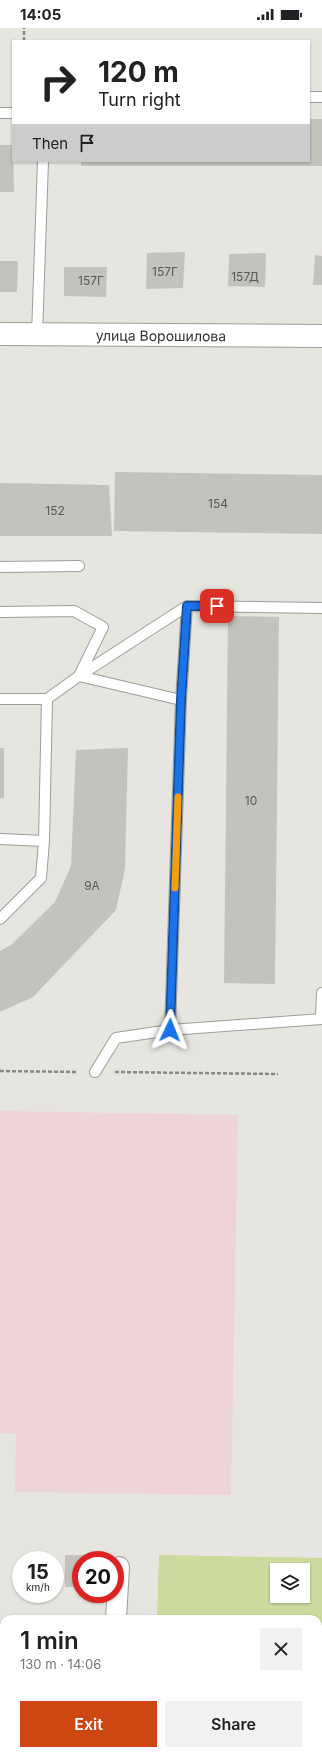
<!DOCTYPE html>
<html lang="en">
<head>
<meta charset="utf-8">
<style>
  :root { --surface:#fff; --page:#f2f2f2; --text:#202124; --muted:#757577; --accent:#ce4713 }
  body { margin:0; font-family:Inter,sans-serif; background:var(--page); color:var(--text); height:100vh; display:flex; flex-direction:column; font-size:15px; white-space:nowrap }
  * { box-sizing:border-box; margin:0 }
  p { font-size:13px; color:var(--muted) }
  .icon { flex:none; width:22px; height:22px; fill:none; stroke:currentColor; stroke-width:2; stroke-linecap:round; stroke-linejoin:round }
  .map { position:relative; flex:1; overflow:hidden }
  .sheet { position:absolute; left:0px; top:1587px; width:322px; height:140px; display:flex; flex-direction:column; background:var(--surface); border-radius:12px 12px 0 0; box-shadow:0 1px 3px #0004 }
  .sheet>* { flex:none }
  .top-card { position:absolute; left:12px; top:12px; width:298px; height:122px; border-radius:0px; box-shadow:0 1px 3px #0004; background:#fff; color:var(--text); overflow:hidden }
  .controls { position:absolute; left:270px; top:1535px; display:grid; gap:8px }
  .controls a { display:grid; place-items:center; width:40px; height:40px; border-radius:0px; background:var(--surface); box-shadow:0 1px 3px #0004; font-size:20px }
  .speed { position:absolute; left:12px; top:1523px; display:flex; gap:8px; font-size:20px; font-weight:700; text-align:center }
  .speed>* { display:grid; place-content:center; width:52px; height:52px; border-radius:50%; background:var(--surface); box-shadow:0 1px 3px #0004; line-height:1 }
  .speed small { font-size:10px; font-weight:400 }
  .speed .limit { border:6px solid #d22; background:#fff; color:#111 }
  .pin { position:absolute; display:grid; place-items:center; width:34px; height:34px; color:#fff; margin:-17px; border-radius:8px; box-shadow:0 2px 6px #0006 }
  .me { position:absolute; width:44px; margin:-22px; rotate:2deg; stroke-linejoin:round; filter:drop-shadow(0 0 3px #0008) }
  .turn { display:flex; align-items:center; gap:14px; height:84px; padding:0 20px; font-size:18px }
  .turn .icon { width:52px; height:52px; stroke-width:2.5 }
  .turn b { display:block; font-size:28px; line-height:34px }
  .then { display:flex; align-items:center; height:38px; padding:0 20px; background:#0003; gap:8px; font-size:15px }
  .round { display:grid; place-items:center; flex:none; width:42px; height:42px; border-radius:0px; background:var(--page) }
  .headline { display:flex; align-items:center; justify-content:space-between; height:68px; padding:0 20px }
  h1 { font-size:24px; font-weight:600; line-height:30px }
  .primary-button { display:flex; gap:8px; margin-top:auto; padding:8px 20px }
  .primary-button a { flex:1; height:46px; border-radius:0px; background:var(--accent); color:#fff; font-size:16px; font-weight:600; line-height:46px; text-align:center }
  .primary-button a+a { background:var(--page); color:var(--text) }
  .status { display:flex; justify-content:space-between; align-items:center; height:28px; padding:0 20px; background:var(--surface); direction:ltr }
  .status svg { height:11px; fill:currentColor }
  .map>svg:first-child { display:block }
  .education { fill:#eed4d8 }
  .green { fill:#ccda9d; fill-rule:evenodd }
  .building { fill:#c4c2bd }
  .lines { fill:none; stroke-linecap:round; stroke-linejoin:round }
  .lane-casing { stroke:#9f9d98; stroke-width:12 }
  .street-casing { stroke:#9f9d98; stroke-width:22 }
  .secondary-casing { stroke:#9f9d98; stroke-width:24 }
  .path { stroke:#8a8885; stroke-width:2.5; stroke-dasharray:4 2; stroke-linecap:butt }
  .lane { stroke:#fff; stroke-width:10 }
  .street { stroke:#fff; stroke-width:20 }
  .secondary { stroke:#fff; stroke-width:22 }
  .route-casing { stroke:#114b97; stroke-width:10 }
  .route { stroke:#1a73e8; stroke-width:7 }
  .slow { stroke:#f59e0b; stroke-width:7 }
  .labels { text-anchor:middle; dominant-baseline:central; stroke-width:3; stroke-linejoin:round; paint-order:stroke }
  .number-label { font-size:12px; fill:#595855 }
  .street-label { font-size:14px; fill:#353432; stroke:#e7e5e0 }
</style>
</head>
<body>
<div class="status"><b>14:05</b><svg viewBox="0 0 49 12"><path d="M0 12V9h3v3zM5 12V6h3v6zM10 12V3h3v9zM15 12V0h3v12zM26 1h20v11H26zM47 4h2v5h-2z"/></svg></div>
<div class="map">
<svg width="322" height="1727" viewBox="0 0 322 1727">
  <rect width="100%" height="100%" fill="#e7e5e0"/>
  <path class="education" d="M0,1083L238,1087L231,1467L15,1464L16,1406L0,1405Z"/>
  <path class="green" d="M159,1527L322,1530V1727H154V1723H318V1591H157ZM277,1542H303V1568H277Z"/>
  <path class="building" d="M309,91H322V138H81V133H309Z
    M0,117H13L14,164H0Z
    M185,224L183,260L146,261L147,225Z
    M266,225L265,259L228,258L229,226Z
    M315,227L322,228V257H313Z
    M0,233H18L17,264H0Z
    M64,239H107L106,269L64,268Z
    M115,444L322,447V506L114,503Z
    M0,455L109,457L112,508H0Z
    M228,588L279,589L275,956L224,955Z
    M0,720H4V770H0Z
    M128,720L125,841L116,882L33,969L0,984V923L11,917L55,874L71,838L76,722Z
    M65,1527H101V1532H81V1559H65Z"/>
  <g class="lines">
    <defs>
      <path id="lane" d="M309,69H322
        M0,85H13
        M37,307L43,133
        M0,539L79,538
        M0,584L74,583L103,599L79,648L187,578
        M0,671H47L79,648L181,672
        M0,811L44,813
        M0,891L41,850L44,813L47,671
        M321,991L322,965
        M170,1002L181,672L187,578L322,580
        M95,1044L116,1010L170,1002L322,991"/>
      <path id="street" d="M116,1591L119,1539
        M111,1727V1723"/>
      <g id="secondary">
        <path id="s1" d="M0,306L322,308"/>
      </g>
    </defs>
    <use href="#lane" class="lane-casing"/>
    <use href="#street" class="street-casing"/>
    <use href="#secondary" class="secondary-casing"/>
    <path class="path" d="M24,13V0
      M0,1043L78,1044
      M115,1044L278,1046"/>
    <use href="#lane" class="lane"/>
    <use href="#street" class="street"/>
    <use href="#secondary" class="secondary"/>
  </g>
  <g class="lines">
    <defs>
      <path id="route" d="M170,1002L181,672L187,578H217"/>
    </defs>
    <use href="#route" class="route-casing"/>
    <use href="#route" class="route"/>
    <path class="slow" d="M175,860L178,769"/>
  </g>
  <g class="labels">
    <g class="number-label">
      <text x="165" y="243">157Г</text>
      <text x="245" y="248">157Д</text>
      <text x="91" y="252">157Г</text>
      <text x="218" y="475">154</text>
      <text x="55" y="482">152</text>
      <text x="251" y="772">10</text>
      <text x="92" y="857">9А</text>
    </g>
    <g class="street-label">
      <text stroke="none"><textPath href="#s1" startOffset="161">улица Ворошилова</textPath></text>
    </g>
  </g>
</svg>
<div class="controls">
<a><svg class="icon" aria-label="layers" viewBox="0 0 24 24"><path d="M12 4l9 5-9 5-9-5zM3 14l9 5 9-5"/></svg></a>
</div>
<div class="speed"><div>15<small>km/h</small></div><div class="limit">20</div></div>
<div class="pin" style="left:217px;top:578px;background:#d93025"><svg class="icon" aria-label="arrive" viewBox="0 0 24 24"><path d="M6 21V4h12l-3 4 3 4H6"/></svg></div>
<svg class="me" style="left:170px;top:1002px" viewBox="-20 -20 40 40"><path d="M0-17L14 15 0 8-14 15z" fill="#1a73e8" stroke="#fff" stroke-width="4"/></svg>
<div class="top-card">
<div class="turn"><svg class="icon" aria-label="right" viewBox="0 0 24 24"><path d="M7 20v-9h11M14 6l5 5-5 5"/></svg><div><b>120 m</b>Turn right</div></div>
<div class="then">Then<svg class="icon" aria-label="arrive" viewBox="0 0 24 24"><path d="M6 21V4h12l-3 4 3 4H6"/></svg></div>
</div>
<section class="sheet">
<div class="headline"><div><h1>1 min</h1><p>130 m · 14:06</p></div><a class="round"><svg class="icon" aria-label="close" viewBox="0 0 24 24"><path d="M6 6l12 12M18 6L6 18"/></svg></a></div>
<div class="primary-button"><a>Exit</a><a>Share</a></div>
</section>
</div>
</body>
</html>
